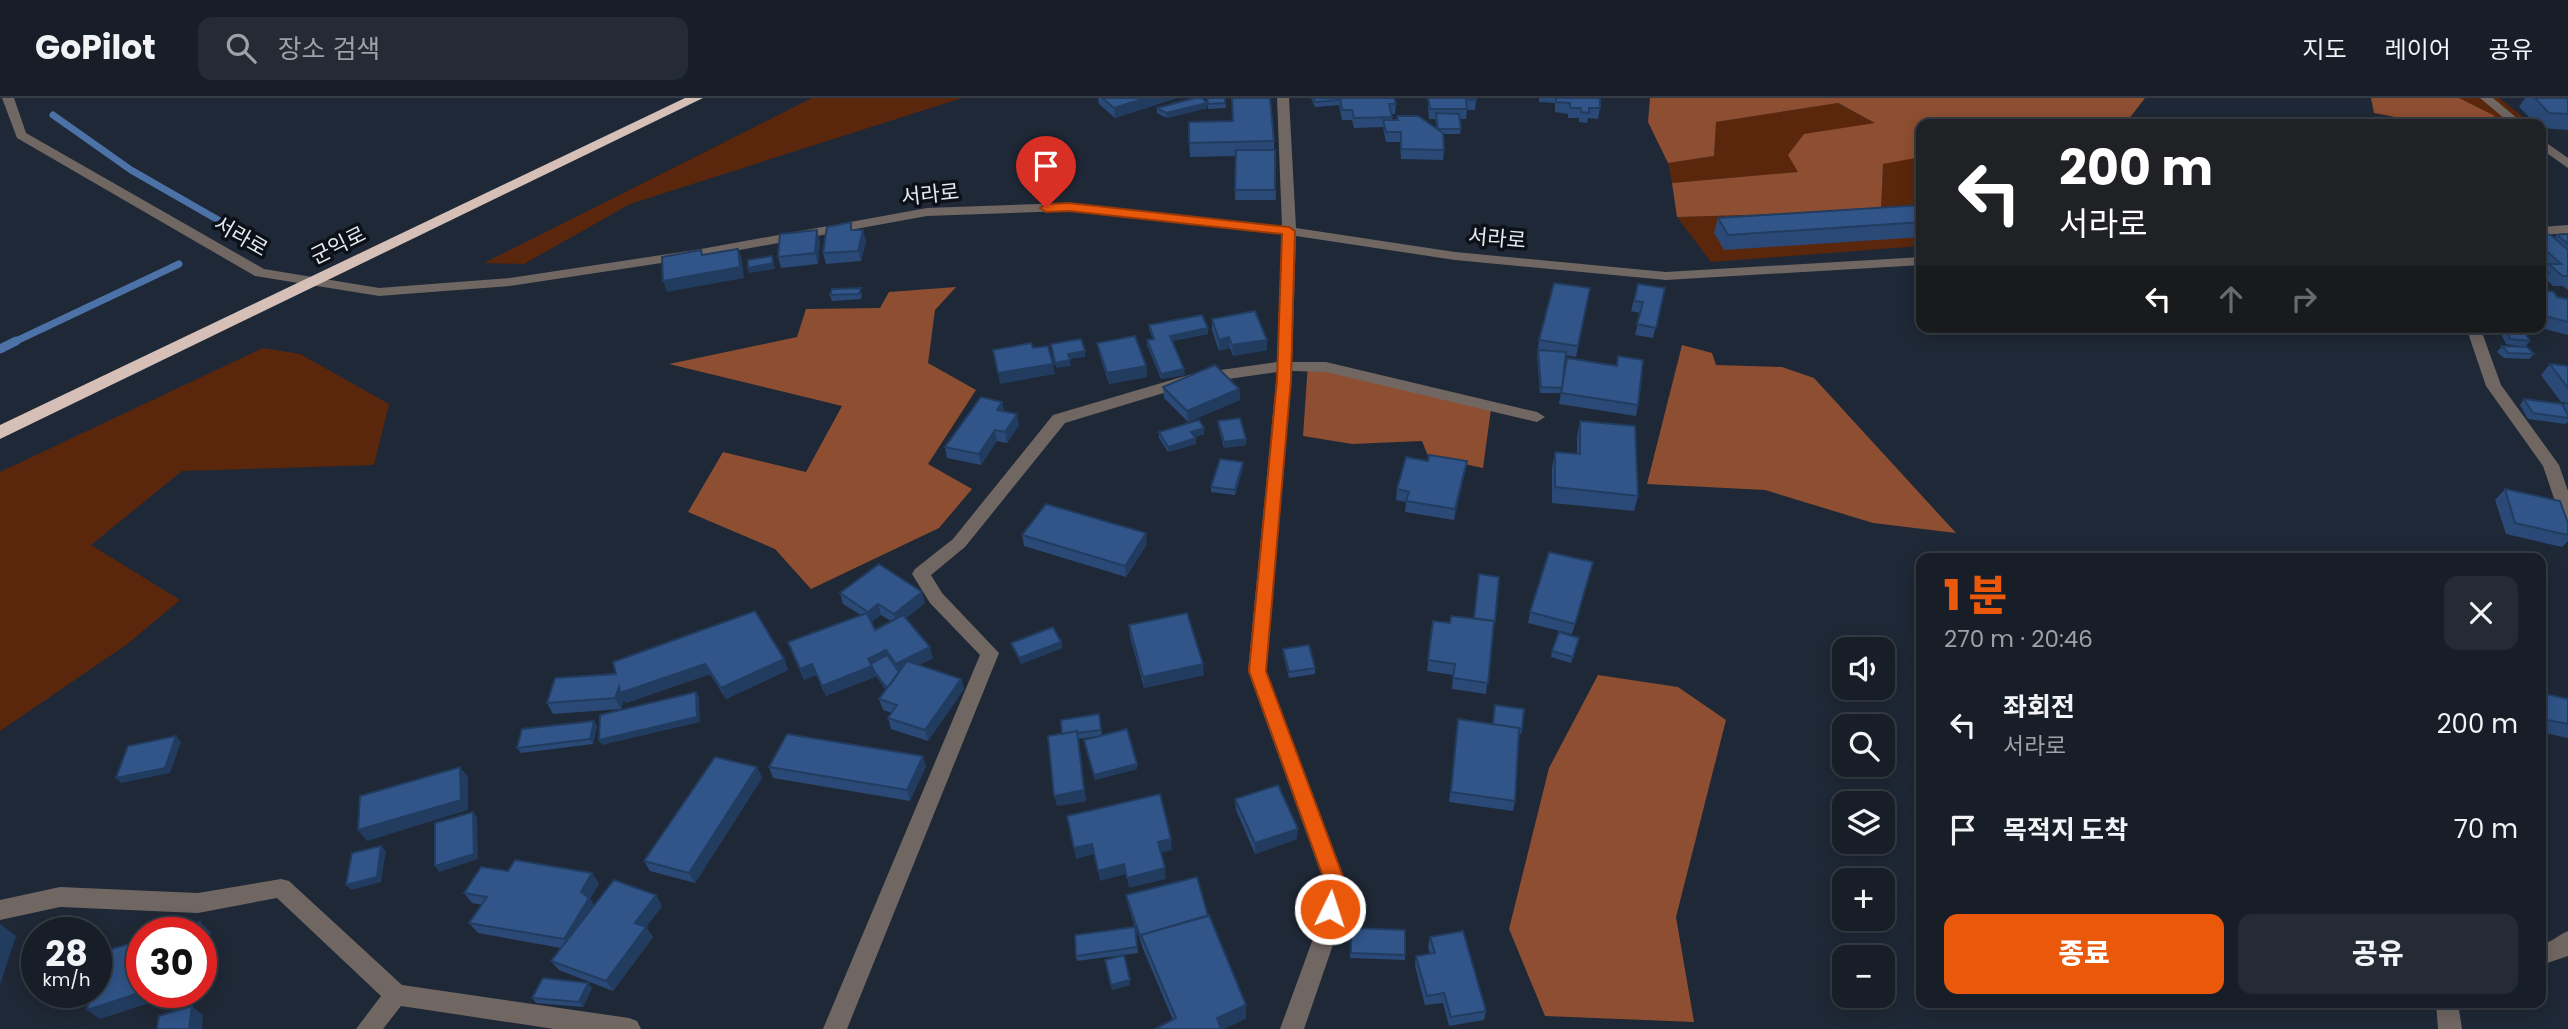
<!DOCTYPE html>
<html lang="ko">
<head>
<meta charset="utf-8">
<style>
  :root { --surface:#171e28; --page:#242b34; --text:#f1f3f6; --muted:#9ea2a8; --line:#363c45; --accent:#ea580c }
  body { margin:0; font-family:Poppins,"Noto Sans KR",sans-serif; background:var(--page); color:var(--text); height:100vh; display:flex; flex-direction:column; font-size:26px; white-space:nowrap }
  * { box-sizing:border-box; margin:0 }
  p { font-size:23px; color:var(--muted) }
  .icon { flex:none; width:38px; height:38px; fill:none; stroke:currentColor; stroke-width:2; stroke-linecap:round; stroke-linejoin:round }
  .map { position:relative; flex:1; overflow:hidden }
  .sheet { position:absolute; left:1916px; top:455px; width:630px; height:455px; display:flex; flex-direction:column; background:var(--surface); border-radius:14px; box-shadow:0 4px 18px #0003,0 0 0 2px var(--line) }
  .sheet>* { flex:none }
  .top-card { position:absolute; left:1916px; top:21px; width:630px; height:214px; border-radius:14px; box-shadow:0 4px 18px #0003,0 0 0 2px var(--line); background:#202124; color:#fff; overflow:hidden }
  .controls { position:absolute; left:1832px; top:539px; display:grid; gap:14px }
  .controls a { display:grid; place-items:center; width:63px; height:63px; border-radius:14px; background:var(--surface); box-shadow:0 4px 18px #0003,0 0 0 2px var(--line); font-size:35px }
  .speed { position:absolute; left:21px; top:819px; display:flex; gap:14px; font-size:35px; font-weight:700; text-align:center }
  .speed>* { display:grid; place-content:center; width:91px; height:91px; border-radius:50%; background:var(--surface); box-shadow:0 4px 18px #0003,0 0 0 2px var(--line); line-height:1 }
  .speed small { font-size:18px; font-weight:400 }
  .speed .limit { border:10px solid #d22; background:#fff; color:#111 }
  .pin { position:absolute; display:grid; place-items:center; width:60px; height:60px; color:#fff; margin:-72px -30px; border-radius:50% 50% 50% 0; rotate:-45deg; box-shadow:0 0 7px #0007 }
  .pin .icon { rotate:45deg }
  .me { position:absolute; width:77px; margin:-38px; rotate:4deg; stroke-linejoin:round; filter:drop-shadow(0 0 5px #0008) }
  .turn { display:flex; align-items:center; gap:24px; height:147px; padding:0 28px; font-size:32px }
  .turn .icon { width:91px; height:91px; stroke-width:2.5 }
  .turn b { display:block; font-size:49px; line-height:60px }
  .lanes { display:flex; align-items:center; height:66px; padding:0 28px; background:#0003; justify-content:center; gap:35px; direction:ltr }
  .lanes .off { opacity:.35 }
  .round { display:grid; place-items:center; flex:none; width:74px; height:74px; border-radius:14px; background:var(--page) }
  .summary { display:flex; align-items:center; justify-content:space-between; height:119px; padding:0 28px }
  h1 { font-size:42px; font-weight:800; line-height:52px; color:var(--accent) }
  .cta { display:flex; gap:14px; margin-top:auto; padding:14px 28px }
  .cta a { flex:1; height:80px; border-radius:14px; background:var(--accent); color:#fff; font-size:28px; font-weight:800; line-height:80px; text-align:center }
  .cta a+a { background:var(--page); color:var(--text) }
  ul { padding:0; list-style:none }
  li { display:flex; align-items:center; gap:21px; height:105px; padding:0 28px }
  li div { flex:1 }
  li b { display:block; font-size:26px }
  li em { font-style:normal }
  header { display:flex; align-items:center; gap:42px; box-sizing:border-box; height:98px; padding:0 35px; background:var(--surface); border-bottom:2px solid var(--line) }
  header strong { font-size:33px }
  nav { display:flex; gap:38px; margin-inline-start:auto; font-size:24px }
  .search { width:490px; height:63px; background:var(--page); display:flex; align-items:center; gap:18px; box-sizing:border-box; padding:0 24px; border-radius:14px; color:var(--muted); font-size:26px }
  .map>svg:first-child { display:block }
  .green { fill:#5b270c }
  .forest { fill:#8e4e31 }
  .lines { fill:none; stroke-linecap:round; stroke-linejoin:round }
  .stream-far1 { stroke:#4c72a8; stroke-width:7 }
  .stream { stroke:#4c72a8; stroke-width:9 }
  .minor { fill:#706763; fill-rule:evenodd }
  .highway { fill:#d5bfb6; fill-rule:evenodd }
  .wall { fill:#2a4976; fill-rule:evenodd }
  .shaded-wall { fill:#223c60 }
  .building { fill:#315589; stroke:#223c60; stroke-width:2 }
  .route { fill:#ea580c; stroke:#983908; stroke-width:2 }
  .labels { text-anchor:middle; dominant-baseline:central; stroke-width:7; stroke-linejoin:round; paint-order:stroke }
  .far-street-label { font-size:21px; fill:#e3e9f2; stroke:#0c1117 }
</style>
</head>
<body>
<header>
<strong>GoPilot</strong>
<div class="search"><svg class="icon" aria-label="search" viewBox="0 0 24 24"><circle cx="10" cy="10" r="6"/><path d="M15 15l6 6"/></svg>장소 검색</div>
<nav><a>지도</a><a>레이어</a><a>공유</a></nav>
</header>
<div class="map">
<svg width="2568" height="931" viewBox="0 0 2568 931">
  <rect width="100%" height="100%" fill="#1f2836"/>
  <path class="green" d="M812,0H962L630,106L524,166L484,165Z
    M2459,0H2499L2532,26H2476L2494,18Z
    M1837,5L1876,25L1799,74L1672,85L1668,65L1714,58L1716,24Z
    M1921,59V148L1711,164L1677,119L1881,113L1883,65Z
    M263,250L300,256L389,306L374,367L182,373L91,447L180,502L126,547L0,633V374Z"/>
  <path class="forest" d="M1650,0H2145L2125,26H1922L1921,59L1883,66L1881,113L1677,119L1672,85L1798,74L1788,57L1804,36L1875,25L1838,5L1716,24L1714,58L1668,65L1648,24Z
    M2371,0H2459L2495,18C2456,35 2414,22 2374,15Z
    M956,189L935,212L928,265L976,292L928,366L972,391L939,430L811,491L775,451L688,414L723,354L806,374L842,308L669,266L797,239L806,211L880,210L889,194Z
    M1682,247L1712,255L1716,267L1782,269L1814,280L1956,435L1873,425L1765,392L1647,386Z
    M1308,265L1491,311L1483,370L1428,358L1422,343L1352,346L1303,338Z
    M1598,577L1678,589L1726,622L1676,819L1694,924L1545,918L1509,831L1549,670Z"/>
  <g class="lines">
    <path class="stream-far1" d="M53,17L131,72L246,138
      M12,245L179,166"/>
    <path class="stream" d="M0,251L16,243"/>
    <path class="minor" d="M2,0H14L26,35L264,171L379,190L510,180L701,151L927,110L1069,105L1282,128L1277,0H1289L1296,130L1455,154L1666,174L1922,159V167L1666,182L1455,162L1296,138L1292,264H1326L1537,314L1545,319L1537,324L1326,274L1292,273L1266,573L1346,784L1336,838L1304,931H1280L1314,838L1324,784L1248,573L1277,274L1193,286L1065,325L965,449L931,477L942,495L999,555L847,931H823L980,557L930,505L912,476L915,471L953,441L1053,317L1192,276L1277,264L1282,136L1069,113L927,118L701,159L510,188L379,198L255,178L17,40Z
      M2480,0H2493L2524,26H2511Z
      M2541,41L2568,60V70L2541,51Z
      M2568,127V135L2541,137V129Z
      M2466,229H2480L2501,287L2559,367L2568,393V424L2560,418L2543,368L2486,288Z
      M281,781L289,783L402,887L629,920L637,923L641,931H554L401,908L383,931H356L381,898L277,800L198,815L60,809L0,822V802L60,789L198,795Z
      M2568,833V858L2541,867V847C2552,844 2558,837 2568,833Z
      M2436,905H2458L2462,931H2438Z"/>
    <path class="highway" d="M685,0H703L0,341V327Z"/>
  </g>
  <path class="wall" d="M1098,0H1177L1115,20L1099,6Z
    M1207,0H1225L1226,10L1208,11Z
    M1311,0H1394L1396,6L1395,16H1392V22H1397V18L1437,31L1435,21H1429L1428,10V0L1476,2L1475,12H1467L1466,21H1459L1461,31L1460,36H1443L1444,52L1443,62L1401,61L1400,44H1386L1383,29L1354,30L1352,22H1342L1339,7L1315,9Z
    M1539,0H1600V10L1598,21L1588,20L1587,25L1579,24V20H1568V16L1555,14V5L1539,4Z
    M2525,0H2568V32L2541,30V26H2536L2519,9Z
    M1157,10H1207L1167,20L1157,15Z
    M1274,43V52H1275L1276,102H1235L1236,58L1190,59L1189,45Z
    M1922,107V139L1724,152L1714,135L1718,120Z
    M853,132H863L866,143L861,163L826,166L823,155Z
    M2541,136L2554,140L2557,137L2568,136V192L2563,188H2553L2545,180L2541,185Z
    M820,143L818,166L781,170L778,159Z
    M1638,186L1665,190L1653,240L1635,237L1640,215L1631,213Z
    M1590,190L1576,259L1566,257L1561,295H1540L1537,257L1539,242Z
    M2541,192L2557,199L2568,201V237L2537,229H2541Z
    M862,195L861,201L832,203L830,197Z
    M1212,221L1267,252L1233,258L1230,250L1219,253L1212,232Z
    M1149,227L1208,230V236L1172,243L1185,277L1161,281L1147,247V242L1153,241L1149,232Z
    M2505,230L2530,243L2525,249L2534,256L2529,261L2504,260L2497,254L2502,248L2524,249L2506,246L2501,236Z
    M1097,245L1146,268L1147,279L1109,286L1099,255Z
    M1618,258L1638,307L1636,318L1559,306L1567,260L1616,267Z
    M2550,266L2568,268V305L2561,304L2541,277Z
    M1163,289L1239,291L1240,302L1188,324L1164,300Z
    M2524,301L2563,308L2565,305L2568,306V324L2565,326L2528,321L2520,307Z
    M1002,304L1004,313L1019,327L1007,345L997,343L981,367L947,360L945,349Z
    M1218,323L1246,341V347L1224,350L1218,328Z
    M1580,323L1638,398L1634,413L1552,405V370L1555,354L1577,356V339Z
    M1204,330V336L1194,339L1196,346L1168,354L1159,340V334Z
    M1428,363H1467L1465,374L1454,422L1405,414L1406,404L1396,402L1397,391Z
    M1243,364V370L1235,397L1211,394V389Z
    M2505,391L2568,425V443L2562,449L2506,436L2495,402Z
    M1022,437L1147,446L1126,479L1024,448Z
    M1593,464L1572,536L1528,525L1530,514Z
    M840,495L925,505L906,520L933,560L919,567L961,581L964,591L928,643L891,631L888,620L892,615L883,612L879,601L886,592L876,578L826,598L816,577L804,582L788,544L861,517L843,506ZM881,517L891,523L875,532L871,524H872Z
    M1433,523L1450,525L1495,523L1493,529L1486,596L1452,591L1453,577L1427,573Z
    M1129,527L1204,577L1144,590L1130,538Z
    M1579,540L1571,565L1551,559L1552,553Z
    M1061,544L1062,550L1021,566L1013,550L1011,545Z
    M1283,551L1315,570V576L1289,580L1283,556Z
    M784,561L788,572L726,601L710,576L626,605L624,602L621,611L553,616L547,605L555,580Z
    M2541,595L2568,601V640L2541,634Z
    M1099,616L1102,637L1137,666V671L1095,682L1084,642L1099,638L1078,641L1086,703L1057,708L1062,636Z
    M594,623L597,628L593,646L521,655L517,650Z
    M1522,631L1521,636H1519L1515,703L1513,713L1449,704L1457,632Z
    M926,668L910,703L773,680L769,669Z
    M757,669L762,680L695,785L650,773L644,763Z
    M1235,701L1297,741L1255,756L1236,712Z
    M508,773L599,785L590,801L594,808L656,797L662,808L646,829L653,839L613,893L559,872L551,863L561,850L478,835L469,825L482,807L472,805L464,795Z
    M1126,797L1208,818L1246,907V921L1173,922L1143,851L1136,830L1138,855L1124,857L1130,887L1112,892L1105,862L1123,857L1077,863L1076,858L1135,829L1128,807Z
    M1351,830L1405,857V862L1350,860Z
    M1430,839L1486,913L1484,922L1449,928L1443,905L1425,907L1415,868L1416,858L1430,856L1428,849Z
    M592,890L583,909L536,905L532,900Z"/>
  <path class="shaded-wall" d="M1146,0H1177L1115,20L1114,10Z
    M1207,5V10L1167,20L1166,15Z
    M817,132L820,143L818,166L815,155Z
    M863,132L866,143L861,163L858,153Z
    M738,151L742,161L744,180L667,194L663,183Z
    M772,158L775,171L749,175L748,170Z
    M1208,230V236L1170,243V238Z
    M1229,239L1230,250L1219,253V242Z
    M1267,242V252L1233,258L1232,247Z
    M1085,253V259L1069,261L1068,256Z
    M1070,262L1071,268L1056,270L1055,265Z
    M1053,266L1055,276L1000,286L998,275Z
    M1146,268L1147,279L1109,286L1107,275Z
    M1184,271L1185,277L1161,281V276Z
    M1239,291L1240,302L1188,324L1187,313Z
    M1002,304L1004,315L997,312Z
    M1017,316L1019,327L1007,345L1005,334Z
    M1204,330V336L1192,339L1191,334Z
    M995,332L997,343L981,367L979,356Z
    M1196,340V346L1168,354V349Z
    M1246,341V347L1224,350V344Z
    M1467,363L1465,374L1454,422L1455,411Z
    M1243,364V370L1235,397V392Z
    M1146,435L1147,446L1126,479L1125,468Z
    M922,494L925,505L897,527L894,516Z
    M878,506L881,517L872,524L868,514Z
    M1061,544L1062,550L1021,566L1019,560Z
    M930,549L933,560L899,577L896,566Z
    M886,552L889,563L873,571L876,579L826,598L822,588Z
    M784,561L788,572L726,601L721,590Z
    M705,566L710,576L626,605L624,602L621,611L615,600L619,589Z
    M812,566L816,577L804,582L800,571Z
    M1203,566L1204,577L1144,590L1143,579Z
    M961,581L964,591L928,643L925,632Z
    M696,594L699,599L700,624L602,647L599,642Z
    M594,623L597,628L593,646L590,641Z
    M176,638L181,644L170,675L121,685L116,680Z
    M1079,644L1086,703L1057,708L1054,698Z
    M923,658L926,668L910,703L907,692Z
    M1137,666V671L1095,682L1094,677Z
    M460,669L468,679V712L367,743L358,732Z
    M757,669L762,680L695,785L689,775Z
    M473,714L477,719L478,761L439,774L435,768Z
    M1298,731L1297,741L1255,756V745Z
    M1171,741L1172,752L1159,755L1158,744Z
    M1092,746L1094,756L1076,761L1074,750Z
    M381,748L386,753L381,784L351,792L346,787Z
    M1124,766L1126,776L1100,783L1098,773Z
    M1165,770L1166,781L1129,790L1127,780Z
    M592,775L599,785L590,801L596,810L571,851L564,841L581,794Z
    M656,797L662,808L642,835L635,825Z
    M200,824L211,834L204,888L201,889V835H199Z
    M0,826L16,838L0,887Z
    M646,829L653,839L613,893L606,883Z
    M1130,882V887L1112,892L1111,887Z
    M588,885L592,890L583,909L579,904Z
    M142,894H184L100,921L87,912Z
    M1246,907V921L1224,931H1218L1217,920Z
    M192,908L203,917L202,931H189Z"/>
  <path class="building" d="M1102,0H1146L1114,10Z
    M1195,0H1202L1207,5L1166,15L1157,10Z
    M1207,0H1225V5L1208,6Z
    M1232,0H1270L1274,43L1189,45V24L1233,23Z
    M1313,0H1339V2L1315,4Z
    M1340,0H1394L1396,6H1389L1392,19L1354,20L1352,12H1342Z
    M1428,0H1476V2H1466L1467,11H1430Z
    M1556,0H1600V10H1589V15L1581,14V10H1570V5L1556,4Z
    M2535,0H2568V16L2549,15Z
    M1436,15L1459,16L1461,31H1438Z
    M1397,18H1418L1443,35L1444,52L1401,51V34H1386L1383,22H1398Z
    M1236,52H1275V92H1235Z
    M1922,107V124L1728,137L1718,120Z
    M851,124V132H863L858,153L823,155L827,129Z
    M817,132L815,155L778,159L780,136Z
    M2541,136L2551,137L2568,152V178H2562L2549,166H2561L2541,148Z
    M2568,136V146L2557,137Z
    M738,151L740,169L663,183L662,159L701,152L702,157Z
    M772,158L773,165L748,170V162Z
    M2541,163L2549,175L2541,174Z
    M1554,185L1590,190L1578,248L1539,242Z
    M1638,186L1665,190L1656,230L1637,226L1643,204L1634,203Z
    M861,190L859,196L830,197L832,191Z
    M2541,192L2554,194L2557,199L2568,201V224L2541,217Z
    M1255,213L1267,242L1232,247L1229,239L1219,242L1212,221Z
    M1202,217L1208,230L1170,238L1184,271L1161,276L1147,242L1154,241L1149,227Z
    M2505,230L2524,233L2530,243L2510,241Z
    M1135,238L1146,268L1107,275L1097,245Z
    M1081,241L1085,253L1068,256L1070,262L1055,265L1051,246Z
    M1031,245L1033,250L1048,248L1053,266L998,275L993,252Z
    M2502,248L2527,249L2534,256L2508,255Z
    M1538,252L1566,254L1562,290L1541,289Z
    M1618,258L1643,262L1638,307L1561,295L1567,260L1617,268Z
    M2550,266L2568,268V290Z
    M1215,267L1239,291L1187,313L1163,289Z
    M981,299L1002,304L997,312L1017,316L1005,334L995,332L979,356L945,349Z
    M2524,301L2562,306L2568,317V320L2533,315Z
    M1240,320L1246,341L1224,344L1218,323Z
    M1199,322L1204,330L1191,334L1196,340L1168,349L1159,334Z
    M1580,323L1635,328L1638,398L1555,389V354L1580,356Z
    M1429,357L1467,363L1455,411L1406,403L1409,394L1397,391L1406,359L1428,363Z
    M1220,361L1243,364L1235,392L1211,389Z
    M2505,391L2560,403L2568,425V437L2515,425Z
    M1046,406L1146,435L1125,468L1022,437Z
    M1549,454L1593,464L1575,526L1530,514Z
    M879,466L922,494L894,516L878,506L868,514L840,495Z
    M1479,476L1499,479L1495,523L1474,520Z
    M755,513L784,561L721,590L705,566L620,595L619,589L615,600L547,605L555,580L616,576L613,564Z
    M867,515L875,532L903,517L930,549L896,566L886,552L868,561L872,568L822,588L812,566L800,571L788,544Z
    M1187,515L1203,566L1143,579L1129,527Z
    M1451,518L1494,523L1488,585L1453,580L1455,566L1428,562L1433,523L1450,525Z
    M1053,529L1061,544L1019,560L1011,545Z
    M1559,534L1579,540L1573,559L1552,553Z
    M1309,547L1315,570L1289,574L1283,551Z
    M887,557L899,574L890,587L886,589L874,573L871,566Z
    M907,563L961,581L925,632L888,620L897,607L879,601Z
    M696,594L697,619L599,642L600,617Z
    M2541,595L2568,601V626L2542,621Z
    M1495,607L1524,611L1522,631L1519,630L1493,626Z
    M1099,616L1101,632L1077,635V633L1062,636L1061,622Z
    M1458,621L1519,630L1515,703L1451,694Z
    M594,623L590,641L517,650L522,631Z
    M1127,631L1137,666L1094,677L1084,642Z
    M1077,633L1084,692L1054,698L1048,638Z
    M787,636L923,658L907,692L769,669Z
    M176,638L165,670L116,680L128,648Z
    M715,659L757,669L689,775L644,763Z
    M460,669L461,702L358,732L360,698Z
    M1278,687L1298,731L1255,745L1235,701Z
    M1160,696L1171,741L1158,744L1165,770L1127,780L1124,766L1098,773L1092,746L1074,750L1067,718Z
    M473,714L474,756L435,768V725Z
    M381,748L377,779L346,787L352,755Z
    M515,762L592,775L581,794L589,800L564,841L469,825L487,799L464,795L481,769L508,773Z
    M1197,779L1208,818L1141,837V841L1126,797Z
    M614,782L656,797L635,825L646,829L606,883L551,863Z
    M1209,817L1246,907L1217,920L1221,931H1155L1176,920L1141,837Z
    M200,824L199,835H164Z
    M1135,829L1137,849L1076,858L1075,837Z
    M1351,830L1405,832V857L1351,855Z
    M1463,833L1486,913L1451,919L1444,895L1427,898L1416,858L1435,855L1430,839Z
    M142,842V894L87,912L91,894H96V864L98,855Z
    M1124,857L1130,882L1111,887L1105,862Z
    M543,880L588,885L579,904L532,900Z
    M192,908L189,931H157L159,918Z"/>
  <path class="route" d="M1069,105L1289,129L1295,133L1291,282L1266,573L1345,784L1337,817L1330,819L1323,817L1320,811L1325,784L1249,573L1277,282L1282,136L1069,113L1046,114L1040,110L1046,106Z"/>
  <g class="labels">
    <g class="far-street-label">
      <text transform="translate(930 96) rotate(-6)">서라로</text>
      <text transform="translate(241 138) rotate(30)">서라로</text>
      <text transform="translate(1497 140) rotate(5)">서라로</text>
      <text transform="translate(338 147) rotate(-26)">군익로</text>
    </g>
  </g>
</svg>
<div class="controls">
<a><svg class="icon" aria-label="sound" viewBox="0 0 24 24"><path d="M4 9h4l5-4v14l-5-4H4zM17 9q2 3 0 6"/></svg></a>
<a><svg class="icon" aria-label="search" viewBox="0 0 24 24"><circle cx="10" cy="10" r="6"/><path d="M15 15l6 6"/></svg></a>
<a><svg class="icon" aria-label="layers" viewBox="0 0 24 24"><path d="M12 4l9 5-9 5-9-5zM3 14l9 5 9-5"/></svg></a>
<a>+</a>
<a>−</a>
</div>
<div class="speed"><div>28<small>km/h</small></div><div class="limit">30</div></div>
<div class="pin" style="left:1046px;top:110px;background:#d93025"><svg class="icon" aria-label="arrive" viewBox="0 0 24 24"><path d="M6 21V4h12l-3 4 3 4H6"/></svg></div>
<svg class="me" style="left:1330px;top:811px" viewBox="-20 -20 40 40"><circle r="17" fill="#ea580c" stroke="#fff" stroke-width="3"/><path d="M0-11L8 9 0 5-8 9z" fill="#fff"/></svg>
<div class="top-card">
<div class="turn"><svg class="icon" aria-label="left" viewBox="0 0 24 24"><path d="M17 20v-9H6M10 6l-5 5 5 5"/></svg><div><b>200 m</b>서라로</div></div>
<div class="lanes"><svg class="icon" aria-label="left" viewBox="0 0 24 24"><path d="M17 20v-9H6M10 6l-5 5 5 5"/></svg><svg class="icon off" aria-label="ahead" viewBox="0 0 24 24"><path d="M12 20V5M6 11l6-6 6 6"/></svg><svg class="icon off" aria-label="right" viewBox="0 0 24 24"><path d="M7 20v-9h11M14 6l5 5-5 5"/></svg></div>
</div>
<section class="sheet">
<div class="summary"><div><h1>1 분</h1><p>270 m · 20:46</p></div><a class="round"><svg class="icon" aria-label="close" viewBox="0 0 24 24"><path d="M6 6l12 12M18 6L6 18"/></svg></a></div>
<ul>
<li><svg class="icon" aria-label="left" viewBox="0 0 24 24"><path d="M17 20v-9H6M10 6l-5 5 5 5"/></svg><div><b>좌회전</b><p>서라로</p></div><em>200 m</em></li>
<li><svg class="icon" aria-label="arrive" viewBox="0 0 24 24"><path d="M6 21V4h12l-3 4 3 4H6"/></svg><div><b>목적지 도착</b></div><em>70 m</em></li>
</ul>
<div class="cta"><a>종료</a><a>공유</a></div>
</section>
</div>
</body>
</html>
